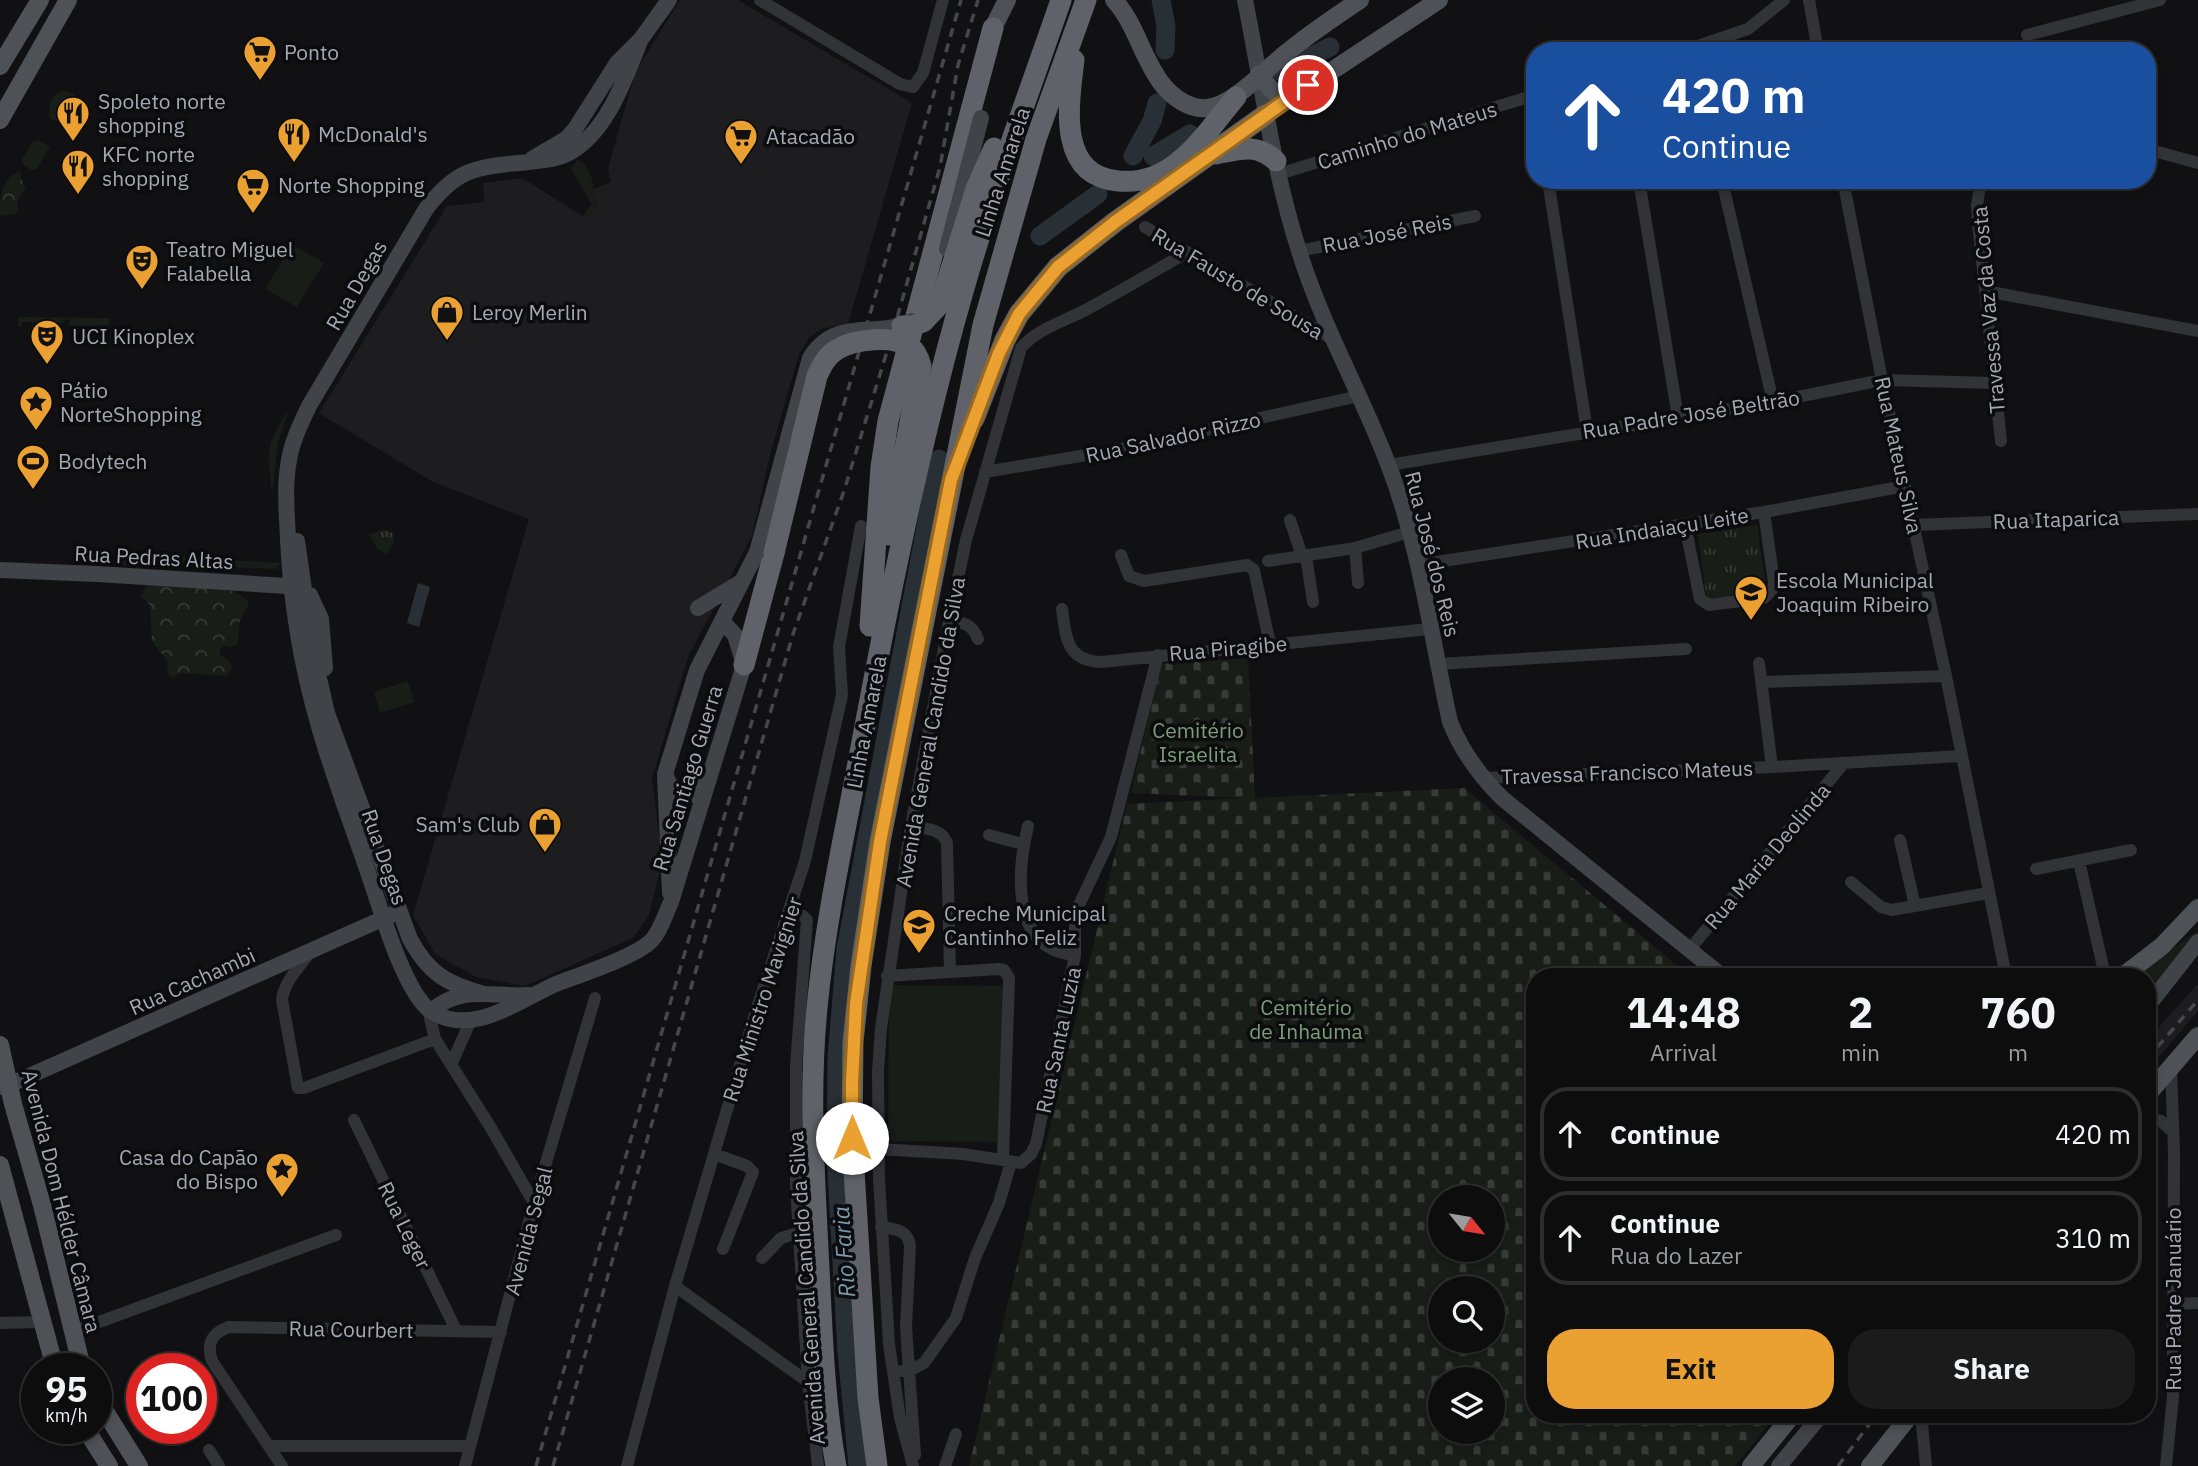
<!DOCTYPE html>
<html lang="en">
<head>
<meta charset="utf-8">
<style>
  :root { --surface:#0d0d0e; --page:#1b1b1c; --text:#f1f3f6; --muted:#9a9c9e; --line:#2d2d2e; --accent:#eaa131 }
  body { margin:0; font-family:"IBM Plex Sans",sans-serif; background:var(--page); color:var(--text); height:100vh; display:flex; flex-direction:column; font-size:26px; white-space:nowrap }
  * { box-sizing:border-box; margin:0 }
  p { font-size:23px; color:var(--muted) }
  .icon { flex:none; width:38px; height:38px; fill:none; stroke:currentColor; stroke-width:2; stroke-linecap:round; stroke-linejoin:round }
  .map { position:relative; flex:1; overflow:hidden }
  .panel { position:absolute; left:1526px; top:968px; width:630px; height:455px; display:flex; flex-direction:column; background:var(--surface); border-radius:28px; box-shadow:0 4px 10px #0003,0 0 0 2px var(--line) }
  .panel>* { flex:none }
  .hud { position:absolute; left:1526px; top:42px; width:630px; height:147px; border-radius:28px; box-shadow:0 4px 10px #0003,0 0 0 2px var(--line); background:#1a4fa0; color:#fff; overflow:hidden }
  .needle { width:46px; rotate:120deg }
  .buttons { position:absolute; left:1428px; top:1185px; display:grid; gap:14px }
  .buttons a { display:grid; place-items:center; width:77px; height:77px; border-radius:50%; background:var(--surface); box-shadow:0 4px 10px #0003,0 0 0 2px var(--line); font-size:35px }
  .speed { position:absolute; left:21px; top:1353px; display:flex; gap:14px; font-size:35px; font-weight:700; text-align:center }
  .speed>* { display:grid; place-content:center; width:91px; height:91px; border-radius:50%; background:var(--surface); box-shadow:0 4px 10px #0003,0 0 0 2px var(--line); line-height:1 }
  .speed small { font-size:18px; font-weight:400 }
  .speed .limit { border:10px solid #d22; background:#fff; color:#111 }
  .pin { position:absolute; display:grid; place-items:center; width:60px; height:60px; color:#fff; margin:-30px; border:4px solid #fff; border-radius:50%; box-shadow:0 2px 7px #0007 }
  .me { position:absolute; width:77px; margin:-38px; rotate:0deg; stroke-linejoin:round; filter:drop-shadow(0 0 5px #0008) }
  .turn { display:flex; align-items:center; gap:24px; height:147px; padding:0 21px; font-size:32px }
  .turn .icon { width:91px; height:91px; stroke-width:2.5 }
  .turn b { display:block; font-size:49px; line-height:60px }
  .eta { display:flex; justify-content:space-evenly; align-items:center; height:119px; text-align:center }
  .eta b { font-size:42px; font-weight:700; line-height:49px }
  .cta { display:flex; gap:14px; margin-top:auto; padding:14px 21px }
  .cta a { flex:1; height:80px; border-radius:28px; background:var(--accent); color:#111; font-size:28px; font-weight:700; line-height:80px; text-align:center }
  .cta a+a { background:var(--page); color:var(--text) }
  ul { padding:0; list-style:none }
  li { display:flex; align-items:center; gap:21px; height:94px; margin:0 14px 10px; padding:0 7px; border:4px solid var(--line); border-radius:28px }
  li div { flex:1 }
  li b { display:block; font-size:26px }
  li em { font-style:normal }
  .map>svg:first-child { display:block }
  .built { fill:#1d1d20 }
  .grass { fill:#181d18 }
  .forest { fill:url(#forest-crowns) }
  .cemetery { fill:url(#cemetery-stones); fill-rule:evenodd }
  .park { fill:url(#park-tufts) }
  .water { fill:#283036 }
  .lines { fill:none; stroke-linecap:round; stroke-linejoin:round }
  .river { stroke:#283036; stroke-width:19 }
  .street { stroke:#323337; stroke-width:12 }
  .secondary { stroke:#404347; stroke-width:16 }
  .primary { stroke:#4e5156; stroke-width:18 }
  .highway { stroke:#5f6268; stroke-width:21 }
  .rail { stroke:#45474c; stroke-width:3.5; stroke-dasharray:9 7; stroke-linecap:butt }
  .secondary-bridge { stroke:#404347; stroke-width:16 }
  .highway-bridge { stroke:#5f6268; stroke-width:21 }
  .route-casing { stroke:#986920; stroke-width:18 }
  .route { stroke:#eaa131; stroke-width:12 }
  .labels { text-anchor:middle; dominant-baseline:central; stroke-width:7; stroke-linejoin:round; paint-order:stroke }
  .poi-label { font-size:21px; fill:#a3a9b3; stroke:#0c0c0e; text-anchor:start }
  .street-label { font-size:21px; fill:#a3a9b3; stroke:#0c0c0e }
  .park-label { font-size:21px; fill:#7a9d7a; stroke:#0c0c0e }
  .water-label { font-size:23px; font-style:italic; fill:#7a99ad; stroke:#0c0c0e }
</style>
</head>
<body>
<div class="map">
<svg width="2198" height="1466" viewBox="0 0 2198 1466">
  <defs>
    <pattern id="forest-crowns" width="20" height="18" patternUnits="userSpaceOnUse" patternTransform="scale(1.75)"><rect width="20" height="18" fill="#181d18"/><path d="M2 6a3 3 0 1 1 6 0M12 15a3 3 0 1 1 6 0" fill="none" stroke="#363b37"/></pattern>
    <pattern id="cemetery-stones" width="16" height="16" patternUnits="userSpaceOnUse" patternTransform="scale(1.75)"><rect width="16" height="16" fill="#181d18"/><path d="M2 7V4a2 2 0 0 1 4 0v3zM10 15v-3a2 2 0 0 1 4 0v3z" fill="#363b37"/></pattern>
    <pattern id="park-tufts" width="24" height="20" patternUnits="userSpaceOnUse" patternTransform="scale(1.75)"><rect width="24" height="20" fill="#181d18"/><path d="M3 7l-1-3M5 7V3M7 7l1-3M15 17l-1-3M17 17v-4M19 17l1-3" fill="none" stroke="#363b37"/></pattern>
  </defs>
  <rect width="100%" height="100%" fill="#111113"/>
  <path class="built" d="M680,0H738L912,103L848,324L821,329L809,338L799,354L770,455L752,536L688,657L652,778L660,843L659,875L649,915L633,938L525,986L476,977L435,954L413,915L529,519L433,482L319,413L447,206L484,202L483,183L522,178L587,219L597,204L593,189L611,182L608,168L635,73Z
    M2198,984V1011L2147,1071V1040Z"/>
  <path class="grass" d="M64,91L74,94L78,102L63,125L49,118C49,104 50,94 64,91Z
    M38,140L50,147L37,169L31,170L23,165L22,159L32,143Z
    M577,160C593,163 593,190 597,204L588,219L583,217L591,204L571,168Z
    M292,244L324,263L297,307L265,289Z
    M18,317L109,318V326H69V320L64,319V323L22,322V326H18Z
    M289,408L278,443L272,495C267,448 265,448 289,408Z
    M114,552L280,563V565L276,569L119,564L115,561Z
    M408,681L414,702L380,713L374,692Z
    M889,985L1002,986L1000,1142L888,1141Z"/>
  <path class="forest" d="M20,171L21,179L26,187L17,202L18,213L0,216C0,199 1,178 20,171Z
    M183,583C205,586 232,585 248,601V606L240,620L237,645L231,647L225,646L220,649V655L228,660L232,666L228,676L179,673L173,678L169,675L166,659L152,641L150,605L140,596L147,585L176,587Z"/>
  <path class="cemetery" d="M1248,658L1255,798L1464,788L1690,976H1535V1414H1777L1735,1466H969L1127,804L1243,798L1131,793L1161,664ZM1440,1197H1493V1250H1440ZM1440,1288H1493V1340H1440ZM1440,1379H1493V1432H1440Z"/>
  <path class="park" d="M1757,525L1767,593L1707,602L1698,534Z
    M384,530L393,533L394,540L387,554L377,548L369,534Z
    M2198,931V933L2147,998V976H2134Z"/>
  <path class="water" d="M418,583L430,587L419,627L407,623Z"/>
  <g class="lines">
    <path class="river" d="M1161,0L1166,26L1165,50
      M1281,72L1330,47
      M1133,156L1152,121L1157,103
      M1153,156L1190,134
      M1040,236L1098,194
      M858,1466L847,1352L836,1155L837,1058L846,949L939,459"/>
    <path class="street" d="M760,0L900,84L913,87L923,73L943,0
      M1809,0L1818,51
      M2027,35L2160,0
      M1683,51L1748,29L1784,0
      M2147,149L2198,163
      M1279,174L1535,95
      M1548,180L1587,431
      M1639,180L1678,417
      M1722,180L1773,402
      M1843,180L1882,380L1946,676L2006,976
      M1981,180L1977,205L1978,223L2001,441
      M1145,227L1332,339
      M1299,251L1475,216
      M1986,291L2198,331
      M1389,465L1773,402L1882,380L1994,383
      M985,472L1116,450L1359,396
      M1290,520L1302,556
      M1685,525L1700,599L1709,605L1764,598L1773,589L1774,582L1764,512
      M1914,525L2198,514
      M1355,548L1358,583
      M1121,555L1129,576L1144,581L1247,565L1254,570L1270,644
      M1306,556L1313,602
      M1268,561L1355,548L1409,532
      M1417,565L1764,512L1905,486
      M1062,609C1066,637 1066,661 1101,662L1430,629
      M949,622C964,622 972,624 978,639
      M1759,663L1772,767
      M1438,664L1686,649
      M1761,682L1946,676
      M1482,778L1772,767L1961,756
      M911,826C925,829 942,828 947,843L950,972
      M1028,826C1017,872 1010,949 1075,955
      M989,835L1023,844
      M1900,840L1915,906
      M2079,861L2105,976
      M2036,869L2131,850
      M1851,882L1881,907L1892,910L1988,893
      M790,913L803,916L807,920L796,1066V1186L808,1382L818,1466
      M1690,949L1844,763
      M310,952C300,967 284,981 282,1000L298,1088H304L435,1039
      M887,976L999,969L1004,970L1009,978L1003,1159
      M431,1011L430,1018L435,1039L491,1128L534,1203
      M451,1065L471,1020
      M2147,1117L2161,1121L2173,1132
      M354,1120L456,1330
      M878,1149L963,1154L1021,1163L1031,1154L1036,1144L1075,955V922L1078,907L1111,837L1158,655
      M714,1154L747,1166L753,1172L723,1249
      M881,1227C896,1229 908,1230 910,1246L906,1327L915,1455
      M762,1258L781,1238L798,1233
      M675,1286L808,1382
      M2173,1304L2198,1303
      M0,1323L41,1322
      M72,1332L336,1235
      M902,1371L911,1370L924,1363L956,1318L975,1258L999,1203L1011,1162
      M1921,1414L1926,1466
      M270,1446H470
      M209,1450L219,1466
      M282,1466L212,1361C206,1343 212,1333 229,1327L501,1332
      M465,1466L534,1203L595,998
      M627,1466L675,1286L714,1154L755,1014L805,861L842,695L839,647L861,526
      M913,1466L900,1418L889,1344L879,1179L878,1071L881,1028L911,826L949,622L966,540L1021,348C1037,328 1069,320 1091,307C1123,290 1154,271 1186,253
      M945,1466L956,1434
      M2166,1466L2173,1397L2174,1153L2171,1066"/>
    <path class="secondary" d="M1245,0C1262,85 1273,171 1300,254C1323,327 1361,393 1388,464C1420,547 1431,636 1450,722C1462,752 1479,775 1502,798L1722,976
      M641,39C625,78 609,129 571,152C557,160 544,160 529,162C479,167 458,166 426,209L309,406C301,423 292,441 289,460C284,487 287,513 288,540C291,601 301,664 318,723C333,777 354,830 372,884C382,914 406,996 432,1012C474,1037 519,1000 556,984C579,975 636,957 652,940C661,930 665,915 671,902L744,665L735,635L722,621
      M532,159L566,139L575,129L617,63L641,39L669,0
      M297,541L313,652L327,713L410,939C429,974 447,984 484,994
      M0,570L97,574L302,587
      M310,595L321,619L325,668
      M698,608L739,583
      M666,776L672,790L683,797L697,793L706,781
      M670,893L665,774L697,670L757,552
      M2147,1007L2198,942
      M431,1011C462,985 491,997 528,995
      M0,1087L9,1085L391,915
      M1779,1466L1822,1414"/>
    <path class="primary" d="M1114,0C1136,24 1142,58 1162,84C1172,97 1190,110 1207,108C1234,106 1268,66 1290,50C1312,32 1336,16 1360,0
      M993,28L1007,0
      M0,66L40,0
      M1259,74C1269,88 1274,96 1292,95
      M1265,115L1439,0
      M0,120L68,0
      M2123,976L2162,946L2198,908
      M0,1045L13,1104L42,1205L82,1368
      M2147,1095L2198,1036
      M0,1165L55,1368
      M96,1397L139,1466
      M85,1428L109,1466
      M1751,1466L1793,1414
      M1870,1466L1911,1414"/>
    <path class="highway" d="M1074,60C1069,103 1056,175 1118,181C1140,183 1161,176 1178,162C1200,145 1218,118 1236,97
      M1216,154C1240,149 1257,143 1276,161
      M974,419L1005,340L1019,314L1058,267L1115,222L1265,115
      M870,626L881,467L888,421L993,28
      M744,665L774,553
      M836,1466C823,1394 822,1321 818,1249C814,1168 809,1088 817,1008C826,913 848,819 865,726C894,573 925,420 969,271C996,180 1030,90 1061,0
      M877,1466L868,1398L852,1138L853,1042L861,966L880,842L983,325L1036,139L1086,0"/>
    <path class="rail" d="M2147,1059L2198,1000
      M536,1466L961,0
      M553,1466L793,634L844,491L893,332L940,167L958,65L978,0
      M1838,1466L1877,1414"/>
    <path class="secondary-bridge" d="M947,249L981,118
      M757,552L810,358C836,316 875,339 912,321"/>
    <path class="highway-bridge" d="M902,326H912L923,322L940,304L976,189L994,148
      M774,553L817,376C822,365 827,355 838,349C855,339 893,335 910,347C916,351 919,358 921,366L888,535"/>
  </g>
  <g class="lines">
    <defs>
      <path id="route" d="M852,1138V1082L856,1004L880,842L951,480L999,353L1019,314L1058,267L1115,222L1308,85"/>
    </defs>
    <use href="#route" class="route-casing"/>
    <use href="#route" class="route"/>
  </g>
  <defs>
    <symbol id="supermarket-pin" viewBox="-11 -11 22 30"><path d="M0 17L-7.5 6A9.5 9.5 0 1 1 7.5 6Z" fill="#eaa131" stroke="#0c0c0e"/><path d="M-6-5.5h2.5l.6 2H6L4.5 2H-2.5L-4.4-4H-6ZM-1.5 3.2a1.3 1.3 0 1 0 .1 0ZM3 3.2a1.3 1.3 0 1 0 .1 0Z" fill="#111"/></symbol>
    <symbol id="restaurant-pin" viewBox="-11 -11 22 30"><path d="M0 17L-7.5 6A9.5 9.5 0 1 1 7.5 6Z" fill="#eaa131" stroke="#0c0c0e"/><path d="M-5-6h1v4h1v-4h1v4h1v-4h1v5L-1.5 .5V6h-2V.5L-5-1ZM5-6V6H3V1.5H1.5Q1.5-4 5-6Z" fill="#111"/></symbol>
    <symbol id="theatre-pin" viewBox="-11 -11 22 30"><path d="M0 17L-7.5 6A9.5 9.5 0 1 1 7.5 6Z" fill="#eaa131" stroke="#0c0c0e"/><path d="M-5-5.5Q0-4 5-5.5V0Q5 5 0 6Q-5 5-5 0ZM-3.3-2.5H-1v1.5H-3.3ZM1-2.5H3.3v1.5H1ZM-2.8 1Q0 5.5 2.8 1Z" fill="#111"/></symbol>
    <symbol id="shop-pin" viewBox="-11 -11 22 30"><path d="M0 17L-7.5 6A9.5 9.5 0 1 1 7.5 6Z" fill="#eaa131" stroke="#0c0c0e"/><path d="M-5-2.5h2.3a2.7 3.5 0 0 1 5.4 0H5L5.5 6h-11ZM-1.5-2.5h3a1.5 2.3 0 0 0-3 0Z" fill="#111"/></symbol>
    <symbol id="sight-pin" viewBox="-11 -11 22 30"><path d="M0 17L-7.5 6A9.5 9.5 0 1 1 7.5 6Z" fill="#eaa131" stroke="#0c0c0e"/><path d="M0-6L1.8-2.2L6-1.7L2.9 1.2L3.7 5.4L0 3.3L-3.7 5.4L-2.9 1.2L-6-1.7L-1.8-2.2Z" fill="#111"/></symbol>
    <symbol id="stadium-pin" viewBox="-11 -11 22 30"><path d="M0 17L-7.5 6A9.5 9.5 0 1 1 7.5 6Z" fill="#eaa131" stroke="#0c0c0e"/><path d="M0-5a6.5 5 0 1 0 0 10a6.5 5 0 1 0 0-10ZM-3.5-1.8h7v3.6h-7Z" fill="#111"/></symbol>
    <symbol id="school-pin" viewBox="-11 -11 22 30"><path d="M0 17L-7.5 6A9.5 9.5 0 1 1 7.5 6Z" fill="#eaa131" stroke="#0c0c0e"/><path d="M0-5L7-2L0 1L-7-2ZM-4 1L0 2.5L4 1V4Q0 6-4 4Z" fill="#111"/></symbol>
  </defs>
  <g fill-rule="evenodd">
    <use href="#supermarket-pin" x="241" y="33" width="38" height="52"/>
    <use href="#restaurant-pin" x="54" y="94" width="38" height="52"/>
    <use href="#restaurant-pin" x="275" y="115" width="38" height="52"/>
    <use href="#supermarket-pin" x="722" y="117" width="38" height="52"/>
    <use href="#restaurant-pin" x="59" y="147" width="38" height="52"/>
    <use href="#supermarket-pin" x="234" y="166" width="38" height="52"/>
    <use href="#theatre-pin" x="123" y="242" width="38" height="52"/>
    <use href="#shop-pin" x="428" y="293" width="38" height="52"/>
    <use href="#theatre-pin" x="28" y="317" width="38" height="52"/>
    <use href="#sight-pin" x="17" y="383" width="38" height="52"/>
    <use href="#stadium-pin" x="14" y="442" width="38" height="52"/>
    <use href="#school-pin" x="1732" y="573" width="38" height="52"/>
    <use href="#shop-pin" x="526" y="805" width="38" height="52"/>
    <use href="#school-pin" x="900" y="906" width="38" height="52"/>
    <use href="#sight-pin" x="263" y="1150" width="38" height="52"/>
  </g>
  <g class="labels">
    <g class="poi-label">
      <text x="284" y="52">Ponto</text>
      <text x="98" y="101">Spoleto norte<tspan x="98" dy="24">shopping</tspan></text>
      <text x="318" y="134">McDonald's</text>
      <text x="766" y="136">Atacadão</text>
      <text x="102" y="154">KFC norte<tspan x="102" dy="24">shopping</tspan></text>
      <text x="278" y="185">Norte Shopping</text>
      <text x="166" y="249">Teatro Miguel<tspan x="166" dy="24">Falabella</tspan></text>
      <text x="472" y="312">Leroy Merlin</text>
      <text x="72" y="336">UCI Kinoplex</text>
      <text x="60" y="390">Pátio<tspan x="60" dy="24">NorteShopping</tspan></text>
      <text x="58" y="461">Bodytech</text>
      <text x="1776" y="580">Escola Municipal<tspan x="1776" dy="24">Joaquim Ribeiro</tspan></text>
      <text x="520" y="824" text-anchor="end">Sam's Club</text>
      <text x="944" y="913">Creche Municipal<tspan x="944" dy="24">Cantinho Feliz</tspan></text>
      <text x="258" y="1157" text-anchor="end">Casa do Capão<tspan x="258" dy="24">do Bispo</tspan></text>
    </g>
    <g class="street-label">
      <text transform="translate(1407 135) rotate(-17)">Caminho do Mateus</text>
      <text transform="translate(1002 172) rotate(-72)">Linha Amarela</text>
      <text transform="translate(1387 233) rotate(-11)">Rua José Reis</text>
      <text transform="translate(1238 283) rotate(31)">Rua Fausto de Sousa</text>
      <text transform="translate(356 285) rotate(-60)">Rua Degas</text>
      <text transform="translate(1988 310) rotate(-95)">Travessa Vaz da Costa</text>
      <text transform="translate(1691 414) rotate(-9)">Rua Padre José Beltrão</text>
      <text transform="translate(1173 437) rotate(-12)">Rua Salvador Rizzo</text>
      <text transform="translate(1899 455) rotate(78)">Rua Mateus Silva</text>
      <text transform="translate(2056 519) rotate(-2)">Rua Itaparica</text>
      <text transform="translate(1662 528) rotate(-9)">Rua Indaiaçu Leite</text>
      <text transform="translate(1433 554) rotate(76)">Rua José dos Reis</text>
      <text transform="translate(154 557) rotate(3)">Rua Pedras Altas</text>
      <text transform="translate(1228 648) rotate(-5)">Rua Piragibe</text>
      <text transform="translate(866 722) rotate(-79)">Linha Amarela</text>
      <text transform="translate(930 732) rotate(-80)">Avenida General Candido da Silva</text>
      <text transform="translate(1627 772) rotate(-2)">Travessa Francisco Mateus</text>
      <text transform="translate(687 778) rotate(-73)">Rua Santiago Guerra</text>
      <text transform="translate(1767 856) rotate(-50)">Rua Maria Deolinda</text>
      <text transform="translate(385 857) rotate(71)">Rua Degas</text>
      <text transform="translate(192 981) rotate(-24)">Rua Cachambi</text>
      <text transform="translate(762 999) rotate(-72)">Rua Ministro Mavignier</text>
      <text transform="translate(1058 1040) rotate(-78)">Rua Santa Luzia</text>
      <text transform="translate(62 1201) rotate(76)">Avenida Dom Hélder Câmara</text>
      <text transform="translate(405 1225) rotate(64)">Rua Leger</text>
      <text transform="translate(528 1231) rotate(-75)">Avenida Segal</text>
      <text transform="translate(806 1288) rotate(-94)">Avenida General Candido da Silva</text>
      <text transform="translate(2173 1299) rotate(-90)">Rua Padre Januário</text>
      <text transform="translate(351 1329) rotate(1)">Rua Courbert</text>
    </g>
    <g class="park-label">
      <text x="1198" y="730">Cemitério<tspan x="1198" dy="24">Israelita</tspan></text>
      <text x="1306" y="1007">Cemitério<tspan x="1306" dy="24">de Inhaúma</tspan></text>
    </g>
    <g class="water-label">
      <text transform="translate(843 1252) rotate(-94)">Rio Faria</text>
    </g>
  </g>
</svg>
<div class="buttons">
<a><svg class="needle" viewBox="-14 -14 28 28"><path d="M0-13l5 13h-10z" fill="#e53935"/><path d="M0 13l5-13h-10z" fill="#9a9c9e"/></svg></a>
<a><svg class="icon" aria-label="search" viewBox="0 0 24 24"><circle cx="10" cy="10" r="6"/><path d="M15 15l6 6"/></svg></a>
<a><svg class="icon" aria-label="layers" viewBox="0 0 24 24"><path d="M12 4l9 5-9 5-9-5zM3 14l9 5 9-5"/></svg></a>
</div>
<div class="speed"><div>95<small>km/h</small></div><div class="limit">100</div></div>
<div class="pin" style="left:1308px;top:85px;background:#d93025"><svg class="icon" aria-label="arrive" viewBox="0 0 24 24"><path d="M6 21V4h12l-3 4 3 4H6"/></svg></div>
<svg class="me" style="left:852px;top:1138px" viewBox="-20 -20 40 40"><circle r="19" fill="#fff"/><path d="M0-13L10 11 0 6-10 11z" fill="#eaa131"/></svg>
<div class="hud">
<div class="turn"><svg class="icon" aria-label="ahead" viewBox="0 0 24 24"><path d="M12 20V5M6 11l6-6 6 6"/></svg><div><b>420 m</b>Continue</div></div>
</div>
<section class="panel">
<div class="eta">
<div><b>14:48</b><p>Arrival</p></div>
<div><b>2</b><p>min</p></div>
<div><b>760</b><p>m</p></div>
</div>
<ul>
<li><svg class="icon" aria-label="ahead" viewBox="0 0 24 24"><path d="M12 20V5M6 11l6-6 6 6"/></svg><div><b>Continue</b></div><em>420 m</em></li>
<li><svg class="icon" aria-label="ahead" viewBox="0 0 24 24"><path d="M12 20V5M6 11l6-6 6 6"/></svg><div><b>Continue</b><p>Rua do Lazer</p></div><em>310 m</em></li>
</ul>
<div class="cta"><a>Exit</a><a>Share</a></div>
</section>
</div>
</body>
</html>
